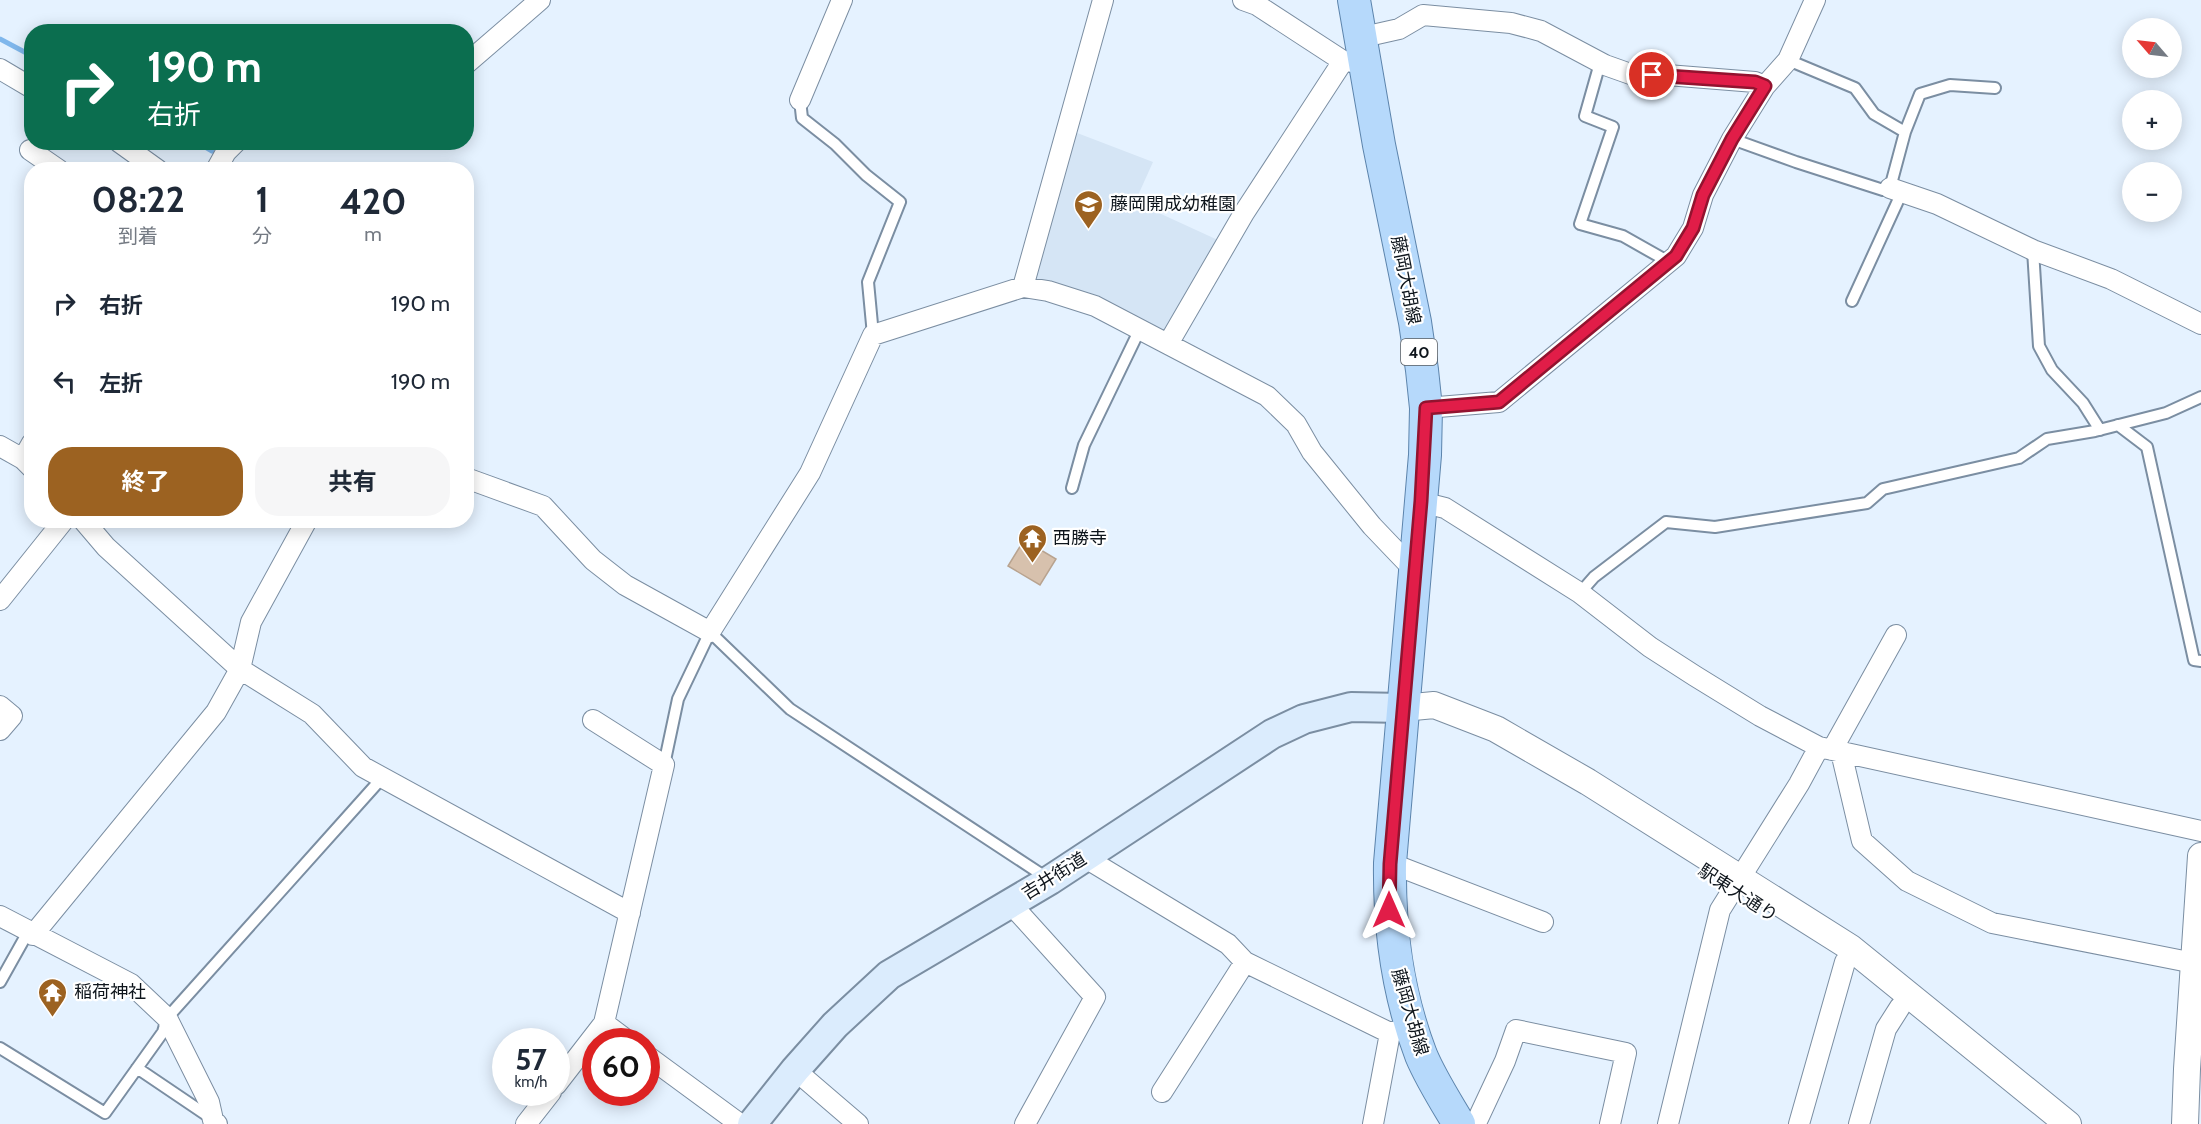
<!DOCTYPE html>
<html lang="ja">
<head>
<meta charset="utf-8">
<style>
  :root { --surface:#fff; --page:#f6f6f7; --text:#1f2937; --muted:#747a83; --accent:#9c6221 }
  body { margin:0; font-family:Cabin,"Noto Sans JP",sans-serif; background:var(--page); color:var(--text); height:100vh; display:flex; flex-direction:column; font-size:22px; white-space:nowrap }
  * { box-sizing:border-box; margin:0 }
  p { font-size:20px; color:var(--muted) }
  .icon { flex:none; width:33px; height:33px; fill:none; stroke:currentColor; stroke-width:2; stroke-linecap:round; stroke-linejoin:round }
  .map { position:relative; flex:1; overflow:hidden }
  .panel { position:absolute; left:24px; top:162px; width:450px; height:366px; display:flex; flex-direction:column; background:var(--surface); border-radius:24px; box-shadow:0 3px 15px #0003 }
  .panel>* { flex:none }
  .hud { position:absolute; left:24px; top:24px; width:450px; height:126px; border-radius:24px; box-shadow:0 3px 15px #0003; background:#0b6e4f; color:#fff; overflow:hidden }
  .needle { width:39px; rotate:298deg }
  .fabs { position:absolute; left:2122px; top:18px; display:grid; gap:12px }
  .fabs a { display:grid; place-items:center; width:60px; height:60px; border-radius:50%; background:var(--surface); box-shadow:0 3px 15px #0003; font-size:30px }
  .speed { position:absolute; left:492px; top:1028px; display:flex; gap:12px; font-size:30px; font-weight:700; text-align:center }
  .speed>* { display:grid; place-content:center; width:78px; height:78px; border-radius:50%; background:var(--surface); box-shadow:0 3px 15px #0003; line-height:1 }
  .speed small { font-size:15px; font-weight:400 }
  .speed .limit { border:9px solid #d22; background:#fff; color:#111 }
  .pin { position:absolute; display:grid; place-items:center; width:51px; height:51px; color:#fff; margin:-26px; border:3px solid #fff; border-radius:50%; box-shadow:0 2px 6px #0007 }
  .me { position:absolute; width:66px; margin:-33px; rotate:0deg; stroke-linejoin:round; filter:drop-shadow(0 0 4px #0008) }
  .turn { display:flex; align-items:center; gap:21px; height:126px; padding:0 24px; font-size:27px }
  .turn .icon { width:78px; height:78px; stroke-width:2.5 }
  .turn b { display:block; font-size:42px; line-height:51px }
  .eta { display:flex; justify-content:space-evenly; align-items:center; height:102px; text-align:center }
  .eta b { font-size:36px; font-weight:700; line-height:42px }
  .primary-button { display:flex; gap:12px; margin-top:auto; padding:12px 24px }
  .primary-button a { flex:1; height:69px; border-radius:24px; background:var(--accent); color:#fff; font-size:24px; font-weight:700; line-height:69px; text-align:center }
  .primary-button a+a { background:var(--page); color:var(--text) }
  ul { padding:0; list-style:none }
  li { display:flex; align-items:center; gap:18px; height:78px; padding:0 24px }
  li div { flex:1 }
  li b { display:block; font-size:22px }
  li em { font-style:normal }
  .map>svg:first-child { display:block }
  .built { fill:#d5e5f5 }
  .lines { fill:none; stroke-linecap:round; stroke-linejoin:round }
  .stream { stroke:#7fb7ec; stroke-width:5 }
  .building { fill:#d7c1ad; stroke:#b8a38f; stroke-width:1.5 }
  .service-casing { stroke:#7b8ea2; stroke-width:14 }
  .minor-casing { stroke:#7b8ea2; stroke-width:22 }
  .tertiary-casing { stroke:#7b8ea2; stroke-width:28 }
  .secondary-casing { stroke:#7b8ea2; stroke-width:32 }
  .primary-casing { stroke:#5c84ac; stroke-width:34 }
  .service { stroke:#fff; stroke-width:10 }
  .minor { stroke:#fff; stroke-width:20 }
  .tertiary { stroke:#fff; stroke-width:26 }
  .secondary { stroke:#dbecfd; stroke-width:28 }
  .primary { stroke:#b6d9fb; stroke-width:32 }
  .route-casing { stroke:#92132f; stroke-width:15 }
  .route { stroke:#e11d48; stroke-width:10 }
  .labels { text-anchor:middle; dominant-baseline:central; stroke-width:4.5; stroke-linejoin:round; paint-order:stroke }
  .shield { fill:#fff; stroke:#565b60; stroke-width:1.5 }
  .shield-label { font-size:16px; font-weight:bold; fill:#0e151c }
  .poi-label { font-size:18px; fill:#0e151c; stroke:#fff; text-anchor:start }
  .street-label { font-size:18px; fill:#0e151c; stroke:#fff }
</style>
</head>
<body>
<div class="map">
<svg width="2201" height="1124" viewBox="0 0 2201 1124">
  <rect width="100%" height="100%" fill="#e5f2ff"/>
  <path class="built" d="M1072,131L1153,162L1135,202L1220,241L1168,335L1031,280Z"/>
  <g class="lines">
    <path class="stream" d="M0,39L32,56
      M197,142L212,151"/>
  </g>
  <path class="building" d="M1024,540L1056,559L1040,585L1008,566Z"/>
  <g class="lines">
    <defs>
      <path id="service" d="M1788,60L1855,88L1874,114L1905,132
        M1600,63L1585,116L1613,127L1580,224L1623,236L1669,262
        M800,100L802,118L835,144L866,175L900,202L868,282L873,335
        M1732,139L1796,162L1883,190L1890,188L1905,132L1920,94L1950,85L1995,88
        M2033,250L2039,346L2052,370L2083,403L2100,430
        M1852,301L1902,192
        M2118,425L2147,447L2194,660L2201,661
        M1072,488L1084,445L1140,329
        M1580,593L1594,577L1666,522L1715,527L1867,503L1883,489L2019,458L2047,439L2095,431L2166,413L2201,397
        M664,765L678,699L710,632L790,709L1047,878
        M0,982L28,932
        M0,1048L105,1113L163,1032L167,1018L382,778
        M137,1068L211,1118"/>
      <path id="minor" d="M1243,0L1257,5L1343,61L1355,62
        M1359,38L1399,29L1423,15L1511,23L1541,31L1605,65L1636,76L1667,75L1755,82L1765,86
        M466,64L540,0
        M0,69L32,88
        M800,100L842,0
        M119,142L158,170
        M30,150L59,170
        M216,170L226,152L236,142
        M1890,188L1937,204L2033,250L2111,279L2201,324
        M1023,287L1103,0
        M1168,344L1244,213L1343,61
        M1426,408L1499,402L1676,256L1693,228L1703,195L1732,139L1765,86L1788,60L1815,0
        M0,446L23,459L32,468
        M23,459L32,443
        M466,478L543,506L593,560L625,585L710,632L810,473L873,335L1023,287L1048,291L1095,306L1267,396L1296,424L1312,452L1372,526L1415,571
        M1421,502L1445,508L1580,593L1650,647L1695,676L1760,716L1819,747L2201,831
        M83,520L106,547L240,669L312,714L363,767L630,913
        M0,600L64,520
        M0,706L12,716L0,730
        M1832,750L1896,635
        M1841,752L1862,841L1907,881L1992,923L2194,963
        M1084,857L1228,944L1245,962L1390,1033
        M1390,863L1543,922
        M1010,903L1095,997L1025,1124
        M0,916L131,984L167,1018L209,1102L213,1120L217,1124
        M33,935L216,712L240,669L251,622L307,520
        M604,1023L628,1041
        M646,1055L740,1124
        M795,1070L858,1124
        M556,1085L604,1023L664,765L593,720
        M1162,1092L1245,962
        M1476,1123L1505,1061L1516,1030L1626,1053L1610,1124
        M526,1124L551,1092
        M1373,1124L1390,1033L1400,1030
        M1668,1124L1720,910L1799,784L1819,747
        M1799,1124L1845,962
        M1859,1124L1886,1029L1900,1007"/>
      <path id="tertiary" d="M1403,708L1434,705L1496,729L1588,782L1851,948L2068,1124
        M2185,1124L2187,1069L2201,856"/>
      <path id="secondary" d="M752,1124L795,1070L835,1025L889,975L1050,880L1272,734L1304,719L1351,707L1403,708"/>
      <path id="primary" d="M1354,0L1379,145L1415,322L1422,370L1426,408L1425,455L1390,863C1389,930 1397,992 1421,1055C1431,1079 1446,1102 1459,1124"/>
    </defs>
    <use href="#service" class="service-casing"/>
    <use href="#minor" class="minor-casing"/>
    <use href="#tertiary" class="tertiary-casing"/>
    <use href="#secondary" class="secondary-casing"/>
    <use href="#primary" class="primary-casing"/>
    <use href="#service" class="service"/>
    <use href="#minor" class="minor"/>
    <use href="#tertiary" class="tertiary"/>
    <use href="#secondary" class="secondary"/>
    <use href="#primary" class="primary"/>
  </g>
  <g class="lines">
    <defs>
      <path id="route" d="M1389,910L1390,864L1421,501L1426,408L1499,402L1676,256L1693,228L1703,195L1732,139L1765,86L1755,82L1652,75"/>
    </defs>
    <use href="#route" class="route-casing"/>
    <use href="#route" class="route"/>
  </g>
  <defs>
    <symbol id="school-pin" viewBox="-11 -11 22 30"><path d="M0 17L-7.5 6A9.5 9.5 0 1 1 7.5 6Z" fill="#9c6221" stroke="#fff"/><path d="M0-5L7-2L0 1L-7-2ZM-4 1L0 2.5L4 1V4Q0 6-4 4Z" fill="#fff"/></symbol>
    <symbol id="temple-pin" viewBox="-11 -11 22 30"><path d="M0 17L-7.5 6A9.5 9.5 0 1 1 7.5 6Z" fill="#9c6221" stroke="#fff"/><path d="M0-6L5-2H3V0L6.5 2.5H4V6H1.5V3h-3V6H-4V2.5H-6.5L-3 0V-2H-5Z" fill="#fff"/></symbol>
  </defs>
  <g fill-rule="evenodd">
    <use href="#school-pin" x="1072" y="188" width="33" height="45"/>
    <use href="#temple-pin" x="1016" y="522" width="33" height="45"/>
    <use href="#temple-pin" x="36" y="976" width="33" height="45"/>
  </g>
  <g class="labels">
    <rect class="shield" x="1401" y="339" width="36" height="26" rx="4.5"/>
    <g class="shield-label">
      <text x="1419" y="352">40</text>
    </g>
    <g class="poi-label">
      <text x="1110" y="204">藤岡開成幼稚園</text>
      <text x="1053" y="538">西勝寺</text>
      <text x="74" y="992">稲荷神社</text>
    </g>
    <g class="street-label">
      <text transform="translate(1406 280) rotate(79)">藤岡大胡線</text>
      <text transform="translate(1054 876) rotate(-32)">吉井街道</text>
      <text transform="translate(1738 893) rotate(33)">駅東大通り</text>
      <text transform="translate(1410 1012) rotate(74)">藤岡大胡線</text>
    </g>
  </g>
</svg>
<div class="fabs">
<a><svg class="needle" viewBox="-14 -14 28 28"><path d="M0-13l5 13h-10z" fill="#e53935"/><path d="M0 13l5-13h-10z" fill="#747a83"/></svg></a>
<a>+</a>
<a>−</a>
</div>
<div class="speed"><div>57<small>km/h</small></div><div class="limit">60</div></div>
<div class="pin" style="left:1652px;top:75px;background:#d93025"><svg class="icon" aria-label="arrive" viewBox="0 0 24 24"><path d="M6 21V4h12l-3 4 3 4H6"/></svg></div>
<svg class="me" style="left:1389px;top:910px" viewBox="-20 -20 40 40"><path d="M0-17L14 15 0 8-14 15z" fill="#e11d48" stroke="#fff" stroke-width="4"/></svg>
<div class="hud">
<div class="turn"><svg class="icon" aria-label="right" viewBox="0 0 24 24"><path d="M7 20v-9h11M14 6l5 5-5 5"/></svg><div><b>190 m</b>右折</div></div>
</div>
<section class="panel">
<div class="eta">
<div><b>08:22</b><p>到着</p></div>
<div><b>1</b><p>分</p></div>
<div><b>420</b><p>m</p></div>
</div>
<ul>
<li><svg class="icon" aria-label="right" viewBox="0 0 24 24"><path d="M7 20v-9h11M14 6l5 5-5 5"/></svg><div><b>右折</b></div><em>190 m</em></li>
<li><svg class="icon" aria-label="left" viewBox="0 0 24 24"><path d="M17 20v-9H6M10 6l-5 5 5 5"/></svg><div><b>左折</b></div><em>190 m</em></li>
</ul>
<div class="primary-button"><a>終了</a><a>共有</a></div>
</section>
</div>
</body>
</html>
